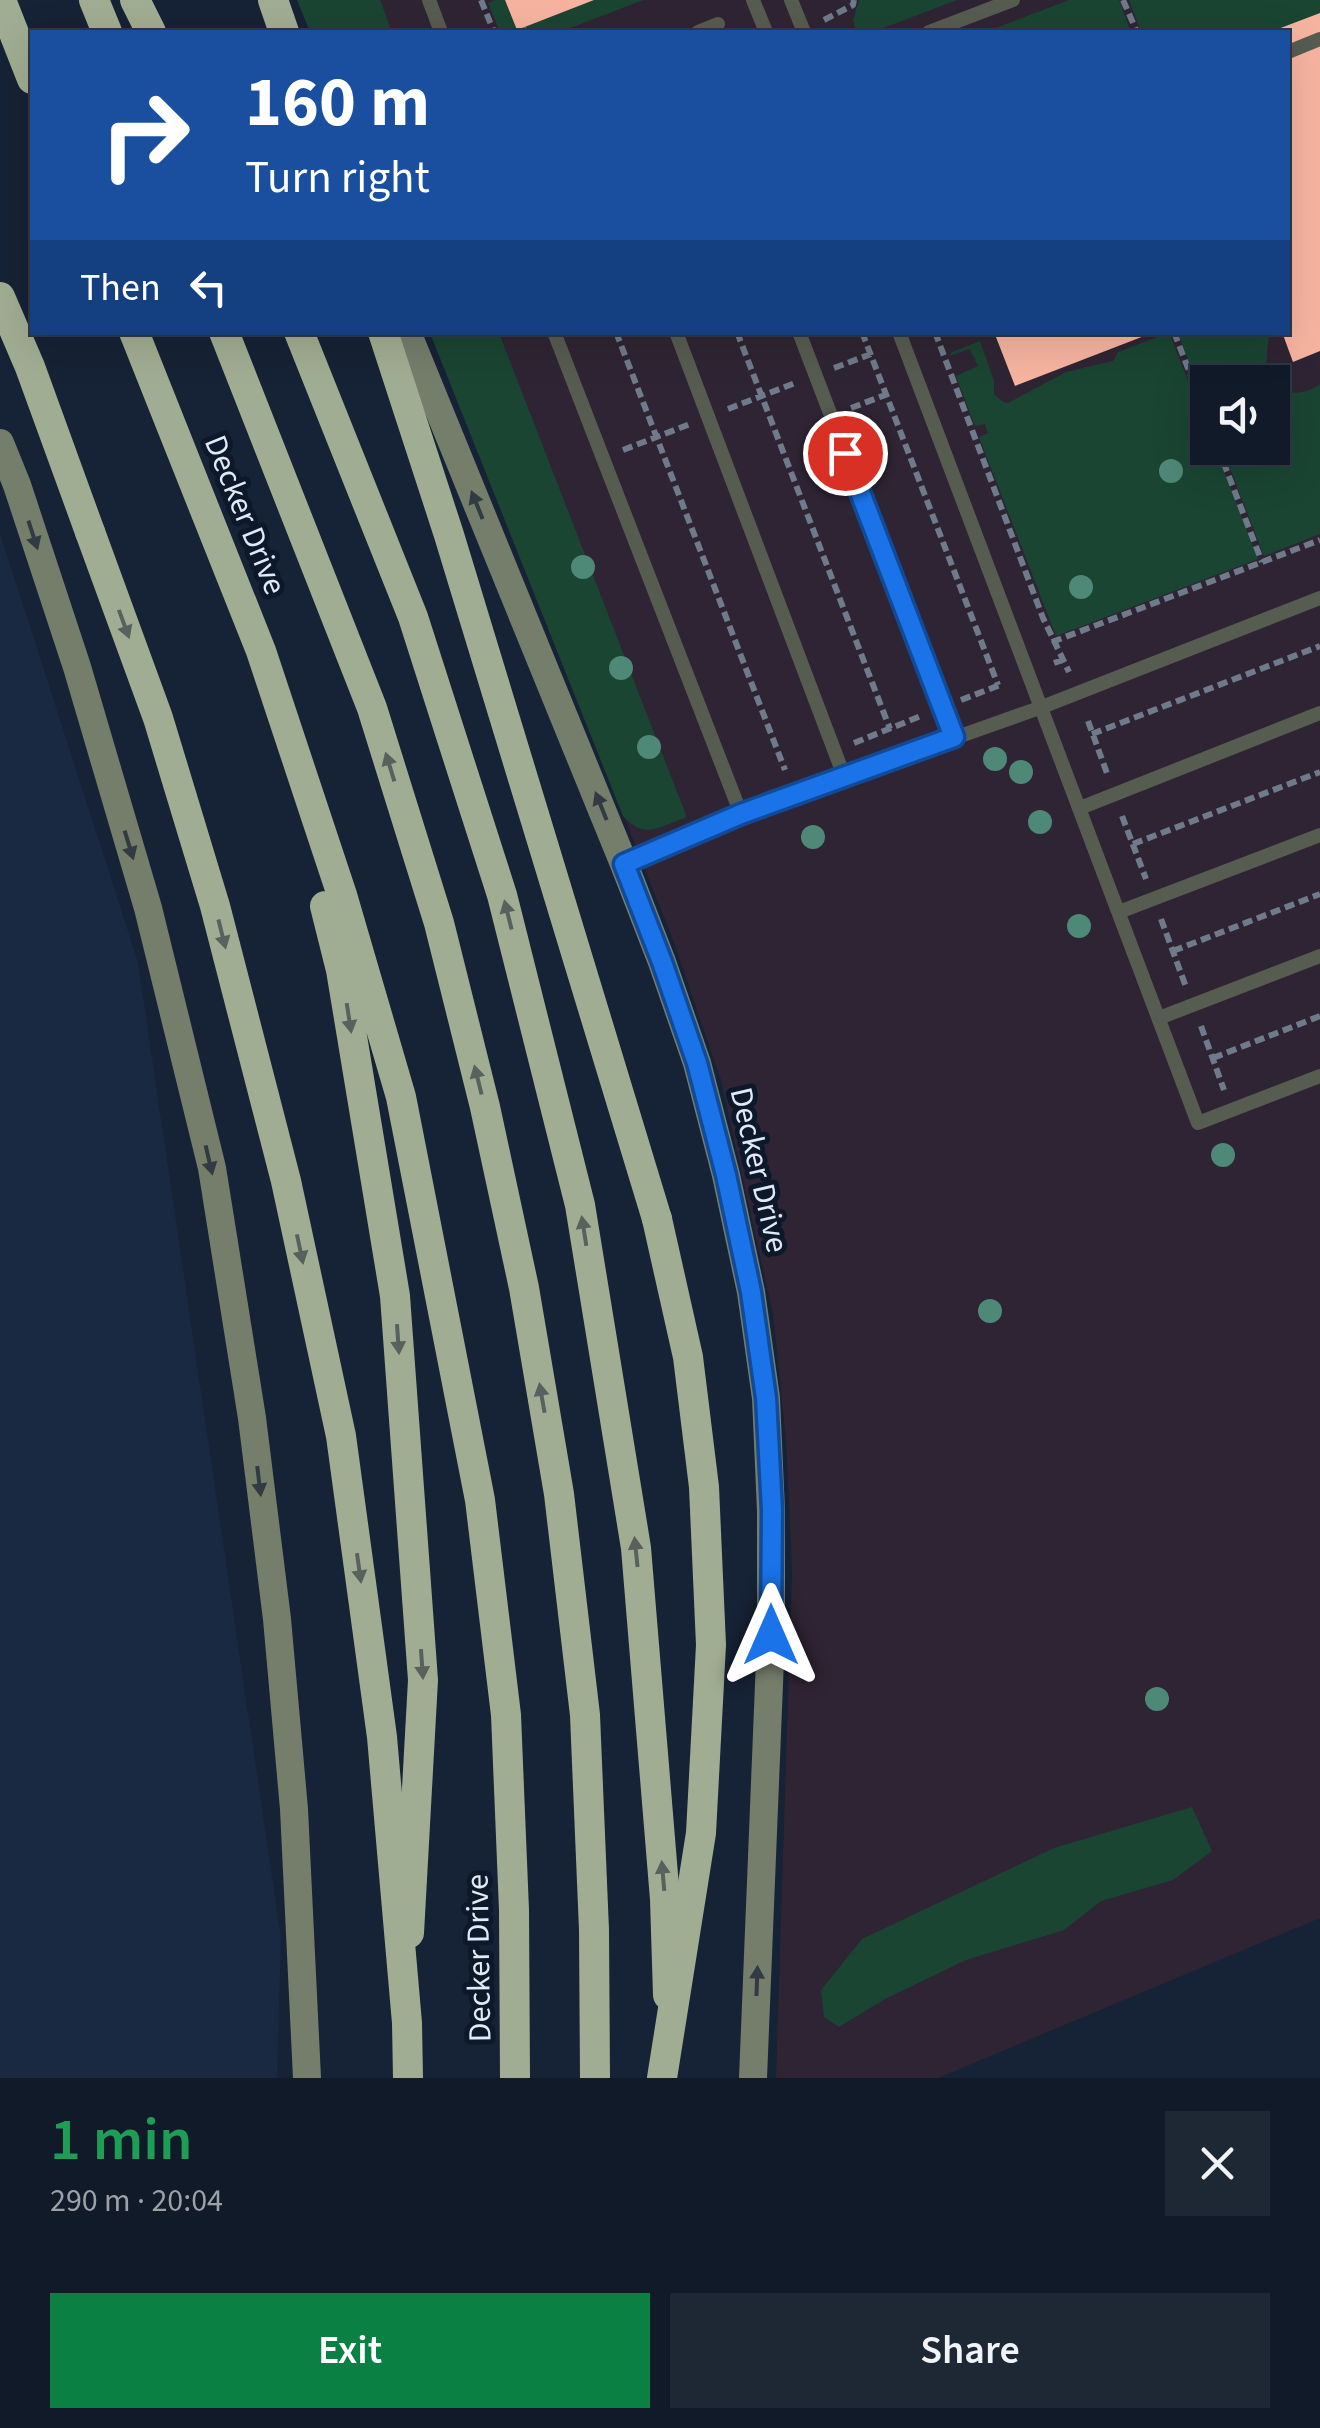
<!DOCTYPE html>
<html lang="en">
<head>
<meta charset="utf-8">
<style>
  :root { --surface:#101a28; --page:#1e2734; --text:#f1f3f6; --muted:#9ca1a8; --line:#303845; --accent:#0b8043 }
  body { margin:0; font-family:"Source Sans 3",sans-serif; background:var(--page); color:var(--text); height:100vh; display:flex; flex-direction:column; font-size:38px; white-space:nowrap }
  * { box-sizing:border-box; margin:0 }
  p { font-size:32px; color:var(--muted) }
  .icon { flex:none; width:55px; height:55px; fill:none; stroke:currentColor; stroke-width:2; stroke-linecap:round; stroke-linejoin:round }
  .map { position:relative; height:2078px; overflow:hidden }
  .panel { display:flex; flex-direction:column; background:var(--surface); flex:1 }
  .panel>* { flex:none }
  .hud { position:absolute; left:30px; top:30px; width:1260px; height:305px; border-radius:0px; box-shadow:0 10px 40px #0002,0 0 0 2px var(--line); background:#1a4fa0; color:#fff; overflow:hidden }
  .buttons { position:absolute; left:1190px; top:365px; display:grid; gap:20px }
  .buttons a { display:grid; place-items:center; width:100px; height:100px; border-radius:0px; background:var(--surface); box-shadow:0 10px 40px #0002,0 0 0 2px var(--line); font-size:50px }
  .pin { position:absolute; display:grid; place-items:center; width:85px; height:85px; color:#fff; margin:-42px; border:5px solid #fff; border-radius:50%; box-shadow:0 2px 10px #0007 }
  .me { position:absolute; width:110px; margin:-55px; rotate:0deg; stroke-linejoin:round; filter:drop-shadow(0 0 8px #0008) }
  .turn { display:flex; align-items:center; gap:35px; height:210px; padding:0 50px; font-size:45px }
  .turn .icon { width:130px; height:130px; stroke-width:2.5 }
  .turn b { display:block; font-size:70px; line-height:85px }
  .then { display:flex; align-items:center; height:95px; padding:0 50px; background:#0003; gap:20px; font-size:38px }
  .round { display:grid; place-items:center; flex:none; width:105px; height:105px; border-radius:0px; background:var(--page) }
  .summary { display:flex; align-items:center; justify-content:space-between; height:170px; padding:0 50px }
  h1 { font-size:60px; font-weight:600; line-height:75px; color:#1e9e55 }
  .cta { display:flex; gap:20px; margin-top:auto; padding:20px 50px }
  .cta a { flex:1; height:115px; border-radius:0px; background:var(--accent); color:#fff; font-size:40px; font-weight:600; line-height:115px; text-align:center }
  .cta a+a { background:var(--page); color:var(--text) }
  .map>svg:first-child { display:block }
  .commercial { fill:#2f2433; fill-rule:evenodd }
  .built { fill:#192942 }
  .green { fill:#1a4532 }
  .building { fill:#f6b4a0 }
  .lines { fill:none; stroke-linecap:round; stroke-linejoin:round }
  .path { stroke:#6f7a8a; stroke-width:6; stroke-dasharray:10 5; stroke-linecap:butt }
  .service { stroke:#575c51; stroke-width:14 }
  .secondary { stroke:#757d6b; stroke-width:28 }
  .motorway { stroke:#a1ad92; stroke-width:30 }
  .motorway-bridge { stroke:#a1ad92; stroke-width:30 }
  .tree { fill:#4e8877 }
  .oneway { fill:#313b41 }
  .oneway2 { fill:#57625e }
  .route-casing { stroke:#114b97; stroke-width:25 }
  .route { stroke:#1a73e8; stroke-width:18 }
  .labels { text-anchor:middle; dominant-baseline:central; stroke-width:10; stroke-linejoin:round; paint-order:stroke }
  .street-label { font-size:32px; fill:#e1eaf7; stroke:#0d182b }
</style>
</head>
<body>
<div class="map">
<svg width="1320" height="2078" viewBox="0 0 1320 2078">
  <rect width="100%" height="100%" fill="#162235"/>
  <path class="commercial" d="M297,0H1320V1918L938,2078H776L792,1572L786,1439L773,1314L721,1080L672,937L430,333L1288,332V32H310ZM1208,382H1272V448H1208Z"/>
  <path class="built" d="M0,533L138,962L281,1938L277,2078H0Z"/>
  <path class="green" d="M297,0H380L392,32H310Z
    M496,0H505L517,30L520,32H500L488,3Z
    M594,0H643L560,32H528L525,27Z
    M859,0H957L873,32H856L853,20Z
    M1069,0H1119L1131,32H985Z
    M1129,0H1320V13L1270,32H1141Z
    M430,333H499L686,815L685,818C658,827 645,840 623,816Z
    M1178,333H1269L1266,366L1272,382H1208L1207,410Z
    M1162,335L1164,337L1170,335L1207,429L1208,448H1215L1258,559L1056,636L979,437L988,433L985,424L975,426L956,376L978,366L970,349L949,356L952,352L980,341L994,381V394L1003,402L1008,403L1066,372L1113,361L1118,352Z
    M1273,384C1287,396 1305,395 1320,384V534L1264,556L1222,448H1272Z
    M1192,1807L1212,1851L1173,1880L1101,1901L1064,1930L966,1960L885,1999L839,2027L824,2017L821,1990L862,1939L1054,1848Z"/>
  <path class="building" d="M505,0H594L517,30Z
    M1320,13V351L1293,362L1282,332H1288V32H1270Z
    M994,332H1152V333L1015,386Z"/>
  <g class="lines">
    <path class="path" d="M481,0L494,32
      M1123,0L1137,32
      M824,20L853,5L854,0
      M523,28L525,32
      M616,332L785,770
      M737,332L890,729
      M862,332L998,685
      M935,332L1043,618L1069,672
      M1174,332L1208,420
      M834,368L871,354
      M851,408L893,392
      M728,409L795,383
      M1218,448L1262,562
      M623,450L690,424
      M1052,642L1320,540
      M1054,663L1065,659
      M961,700L1000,685
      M1088,721L1108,776
      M1092,734L1320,646
      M854,743L921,716
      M1122,816L1146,879
      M1133,844L1320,772
      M1161,919L1186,987
      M1173,951L1320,894
      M1201,1026L1224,1090
      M1213,1058L1320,1016"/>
    <path class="service" d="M429,0L441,32
      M753,0L766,32
      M791,0L804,32
      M698,32L718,24
      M929,32L1013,0
      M1288,52L1320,39
      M554,332L741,814
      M676,332L844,776
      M799,332L954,737
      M899,332L1198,1123L1320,1076
      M1080,808L1320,713
      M624,864L741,814L1042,707L1320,598
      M1119,912L1320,835
      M1159,1018L1320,956"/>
    <path class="secondary" d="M407,332L624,864L662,962L697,1063L726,1175L751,1292L766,1398L771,1511V1635L753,2078
      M0,443L17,485L77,667L148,908L212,1168L252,1418L277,1619L294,1809L307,2078"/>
    <path class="motorway" d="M1,0L32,79
      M94,0L107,32
      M135,0L151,32
      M273,0L284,32
      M0,297L30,367L90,532
      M134,332L261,651L342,895L401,1097L480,1500L506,1715L514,1910L515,2078
      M224,332L372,708L439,923L485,1107L524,1288L559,1494L585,1715L594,1930L595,2078
      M299,332L413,617L502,895L580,1205L636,1548L665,1899L668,1995
      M383,332L449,535L657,1219
      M325,906L341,970L395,1296L423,1680L409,1933"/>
    <path class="motorway-bridge" d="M90,532L158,718L215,906L286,1181L341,1436L382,1737L407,2023L408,2078
      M657,1219L688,1357L704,1487L711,1645L701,1833L662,2078"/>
  </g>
  <g class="tree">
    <circle cx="1171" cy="471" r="12"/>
    <circle cx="583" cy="567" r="12"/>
    <circle cx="1081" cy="587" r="12"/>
    <circle cx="621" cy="668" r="12"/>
    <circle cx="649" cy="747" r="12"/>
    <circle cx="995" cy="759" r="12"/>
    <circle cx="1021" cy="772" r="12"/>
    <circle cx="1040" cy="822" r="12"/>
    <circle cx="813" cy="837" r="12"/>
    <circle cx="1079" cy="926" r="12"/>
    <circle cx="1223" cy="1155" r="12"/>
    <circle cx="990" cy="1311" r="12"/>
    <circle cx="1157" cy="1699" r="12"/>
  </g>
  <defs><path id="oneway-solid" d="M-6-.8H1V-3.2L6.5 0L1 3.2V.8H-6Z" transform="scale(2.5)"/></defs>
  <g class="oneway">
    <use href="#oneway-solid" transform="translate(477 505) rotate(-112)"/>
    <use href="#oneway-solid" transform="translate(33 535) rotate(72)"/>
    <use href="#oneway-solid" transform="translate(601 806) rotate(-112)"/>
    <use href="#oneway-solid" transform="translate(129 845) rotate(73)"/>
    <use href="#oneway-solid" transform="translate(209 1160) rotate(77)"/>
    <use href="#oneway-solid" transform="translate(259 1481) rotate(83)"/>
    <use href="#oneway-solid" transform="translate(757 1981) rotate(-88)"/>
  </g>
  <g class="oneway2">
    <use href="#oneway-solid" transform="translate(124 624) rotate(70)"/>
    <use href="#oneway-solid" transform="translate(390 767) rotate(-107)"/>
    <use href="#oneway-solid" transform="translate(508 915) rotate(-104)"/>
    <use href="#oneway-solid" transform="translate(222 934) rotate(76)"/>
    <use href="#oneway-solid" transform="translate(349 1018) rotate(81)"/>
    <use href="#oneway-solid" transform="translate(478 1080) rotate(-104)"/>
    <use href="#oneway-solid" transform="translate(584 1231) rotate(-99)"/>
    <use href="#oneway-solid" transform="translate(300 1249) rotate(78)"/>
    <use href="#oneway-solid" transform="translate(398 1339) rotate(86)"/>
    <use href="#oneway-solid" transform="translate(542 1398) rotate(-100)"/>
    <use href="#oneway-solid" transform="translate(636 1552) rotate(-96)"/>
    <use href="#oneway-solid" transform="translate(359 1568) rotate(82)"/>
    <use href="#oneway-solid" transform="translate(422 1664) rotate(86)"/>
    <use href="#oneway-solid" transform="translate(663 1876) rotate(-95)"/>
  </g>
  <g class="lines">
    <defs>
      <path id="route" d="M771,1635L772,1510L766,1398L751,1292L726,1175L697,1063L662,962L624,864L741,814L954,737L845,453"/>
    </defs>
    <use href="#route" class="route-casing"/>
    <use href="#route" class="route"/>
  </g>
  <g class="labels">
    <g class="street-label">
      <text transform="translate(245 515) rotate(68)">Decker Drive</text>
      <text transform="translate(759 1170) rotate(77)">Decker Drive</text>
      <text transform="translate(479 1958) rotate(-91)">Decker Drive</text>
    </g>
  </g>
</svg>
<div class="buttons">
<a><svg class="icon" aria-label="sound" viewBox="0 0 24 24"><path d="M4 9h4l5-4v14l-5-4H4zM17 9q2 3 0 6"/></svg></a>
</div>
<div class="pin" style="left:845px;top:453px;background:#d93025"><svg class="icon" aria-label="arrive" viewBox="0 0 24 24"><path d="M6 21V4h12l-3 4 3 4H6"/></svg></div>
<svg class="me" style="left:771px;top:1635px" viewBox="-20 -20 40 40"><path d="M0-17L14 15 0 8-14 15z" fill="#1a73e8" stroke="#fff" stroke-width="4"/></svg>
<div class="hud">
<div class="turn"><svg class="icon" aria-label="right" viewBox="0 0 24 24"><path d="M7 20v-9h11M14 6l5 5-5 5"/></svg><div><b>160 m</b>Turn right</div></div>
<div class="then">Then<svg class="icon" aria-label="left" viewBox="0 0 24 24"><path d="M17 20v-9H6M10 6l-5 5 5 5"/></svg></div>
</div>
</div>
<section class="panel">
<div class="summary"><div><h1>1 min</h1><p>290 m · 20:04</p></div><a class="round"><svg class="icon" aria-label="close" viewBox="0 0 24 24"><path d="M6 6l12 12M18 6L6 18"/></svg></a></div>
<div class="cta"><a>Exit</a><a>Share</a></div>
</section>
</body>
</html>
